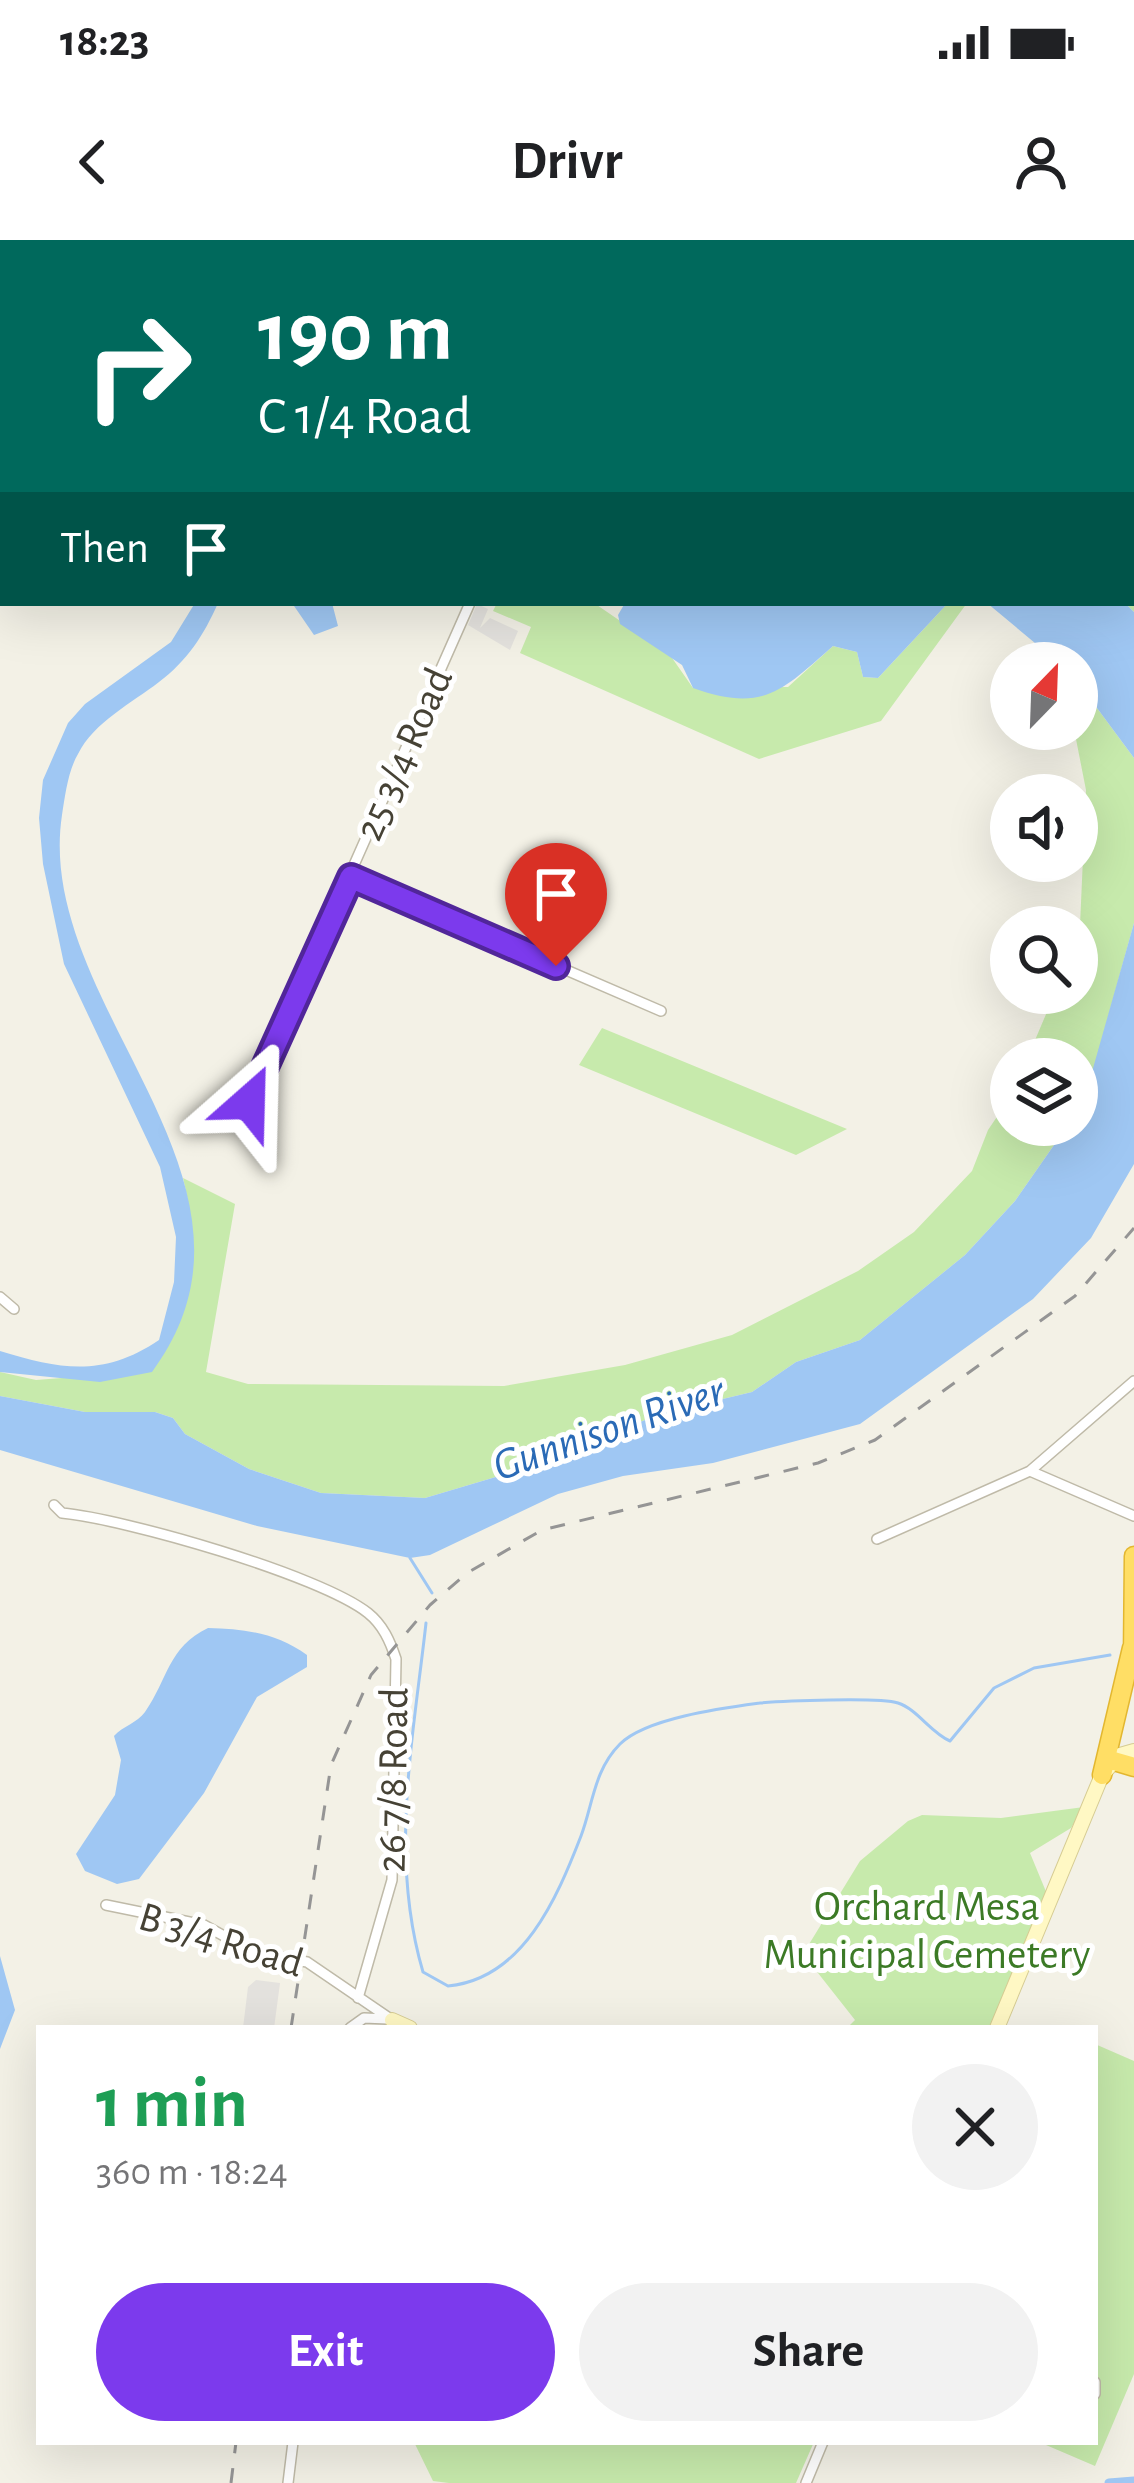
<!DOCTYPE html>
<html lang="en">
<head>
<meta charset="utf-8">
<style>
  :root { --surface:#fff; --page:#f2f2f2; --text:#202124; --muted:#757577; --accent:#7c3aed }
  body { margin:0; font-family:"Alegreya Sans",sans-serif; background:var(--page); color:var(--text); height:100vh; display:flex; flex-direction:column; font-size:45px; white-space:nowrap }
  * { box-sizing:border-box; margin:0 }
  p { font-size:39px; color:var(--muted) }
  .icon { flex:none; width:66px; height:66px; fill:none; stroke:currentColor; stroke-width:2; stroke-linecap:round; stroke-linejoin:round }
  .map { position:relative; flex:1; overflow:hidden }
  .side { position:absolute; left:36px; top:1785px; width:1062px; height:420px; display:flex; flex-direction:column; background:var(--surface); border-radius:0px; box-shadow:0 12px 48px #0002 }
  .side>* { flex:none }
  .top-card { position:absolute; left:0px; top:0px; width:1134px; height:366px; box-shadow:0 12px 48px #0002; background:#00695c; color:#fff; overflow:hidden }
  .needle { width:78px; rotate:23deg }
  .buttons { position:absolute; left:990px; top:402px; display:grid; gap:24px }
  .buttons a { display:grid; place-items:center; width:108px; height:108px; border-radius:50%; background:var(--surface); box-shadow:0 12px 48px #0002; font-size:60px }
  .pin { position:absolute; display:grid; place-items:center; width:102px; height:102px; color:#fff; margin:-123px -51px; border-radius:50% 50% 50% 0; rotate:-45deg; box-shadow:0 0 12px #0007 }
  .pin .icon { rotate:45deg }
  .me { position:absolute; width:132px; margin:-66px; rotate:25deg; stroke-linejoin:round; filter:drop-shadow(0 0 9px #0008) }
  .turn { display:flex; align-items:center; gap:42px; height:252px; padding:0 60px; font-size:54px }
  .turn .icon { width:156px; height:156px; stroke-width:2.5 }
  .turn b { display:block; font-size:84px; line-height:102px }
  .then { display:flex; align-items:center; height:114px; padding:0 60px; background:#0003; gap:24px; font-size:45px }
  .round { display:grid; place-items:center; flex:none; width:126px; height:126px; border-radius:63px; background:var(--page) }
  .overview { display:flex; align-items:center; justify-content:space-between; height:204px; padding:0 60px }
  h1 { font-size:72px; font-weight:700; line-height:90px; color:#1e9e55 }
  .cta { display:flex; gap:24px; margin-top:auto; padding:24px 60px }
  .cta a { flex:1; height:138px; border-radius:72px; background:var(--accent); color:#fff; font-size:48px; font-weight:700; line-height:138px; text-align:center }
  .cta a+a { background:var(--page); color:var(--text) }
  .status { display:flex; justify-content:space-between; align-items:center; height:84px; padding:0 60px; background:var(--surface); direction:ltr }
  .status svg { height:33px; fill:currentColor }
  header { display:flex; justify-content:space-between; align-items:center; height:156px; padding:0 60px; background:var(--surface); font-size:54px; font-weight:700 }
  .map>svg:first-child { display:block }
  .green { fill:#c7eaac }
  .parking { fill:#e4e2de }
  .water { fill:#9fc7f3 }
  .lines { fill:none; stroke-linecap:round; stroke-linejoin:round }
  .stream { stroke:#9fc7f3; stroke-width:3 }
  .canal { stroke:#9fc7f3; stroke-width:9 }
  .street-casing { stroke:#bfbaa8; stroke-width:12 }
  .secondary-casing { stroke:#d6cc93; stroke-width:16 }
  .highway-casing { stroke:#e3b730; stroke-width:21 }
  .street { stroke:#fff; stroke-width:9 }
  .secondary { stroke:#fff8c4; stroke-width:14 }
  .highway { stroke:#ffde65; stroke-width:18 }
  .rail { stroke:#959595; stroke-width:3; stroke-dasharray:15 15; stroke-linecap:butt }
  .route-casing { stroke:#51269a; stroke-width:30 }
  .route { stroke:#7c3aed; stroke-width:21 }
  .labels { text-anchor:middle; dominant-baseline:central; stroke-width:10; stroke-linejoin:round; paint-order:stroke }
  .street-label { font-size:42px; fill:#464235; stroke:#fff }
  .park-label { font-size:42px; fill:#3c7a26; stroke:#fff }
  .water-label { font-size:45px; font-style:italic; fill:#2a6ab6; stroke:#fff }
</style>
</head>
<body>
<div class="status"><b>18:23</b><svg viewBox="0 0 49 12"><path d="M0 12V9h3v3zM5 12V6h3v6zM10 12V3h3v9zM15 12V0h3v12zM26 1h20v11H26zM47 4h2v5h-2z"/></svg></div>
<header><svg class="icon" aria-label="back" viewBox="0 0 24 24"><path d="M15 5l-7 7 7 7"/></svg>Drivr<svg class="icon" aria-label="person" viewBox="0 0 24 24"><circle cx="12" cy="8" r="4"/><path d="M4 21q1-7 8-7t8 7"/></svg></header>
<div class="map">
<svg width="1134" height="2243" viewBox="0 0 1134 2243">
  <rect width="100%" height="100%" fill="#f3f1e6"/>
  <path class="green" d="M731,0H1042L1045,3H733Z
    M1131,105L1134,109V372L1125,363H1131Z
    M497,363H594L670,415L693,448L788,447L833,406L857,412L863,437L878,438L948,363H967L881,481L759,519L520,413L531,387L493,371Z
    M1077,441L1134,518V683L1086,857L1077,870V819H1027L1055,753H1077L1086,550L1074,489Z
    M602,788L847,889L796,915L579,825Z
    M1011,856V885H1068L1015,961L965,1015L860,1100L796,1122L752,1152L660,1174L529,1227L425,1258L321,1253L249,1229L185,1194L173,1178L155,1172H85L0,1156V1132L36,1140L152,1131C190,1053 204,1027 183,938L235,964L206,1132L248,1144L504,1146L625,1125L732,1095L858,1031L914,992L972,931L988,890Z
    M1084,1567L1071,1588L1030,1613L1047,1654L990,1788H847L855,1780L803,1714L860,1621L908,1581L922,1575L1001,1578Z
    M1095,1804L1134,1821V2134L1095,2226L1039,2202H1095Z
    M414,2202H814L796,2243H449L433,2241Z"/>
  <path class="parking" d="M477,364L488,369L480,388L490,378L518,391L510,410L468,385Z
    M256,1740L280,1743L274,1788H243L248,1747Z"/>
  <path class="water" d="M195,363H218C204,395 187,421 159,442C132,463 94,482 78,514C68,531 65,556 62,575C33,766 293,941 152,1132L100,1142L0,1132V1111C62,1130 104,1137 159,1100L174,1042L176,997L160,927L64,724L43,624L39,578L43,540L68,483L85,464L171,402Z
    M292,363H332L338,386L314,395Z
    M625,363H948L878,438L863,437L857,412L833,406C782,451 763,473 693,448L682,425L620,384L618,375Z
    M987,363H1125L1134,372V518L1077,441V423H1059Z
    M1134,683V924L1091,998L1033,1059L860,1184L713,1223L623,1236L558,1254L430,1315L410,1318L257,1286L0,1210V1156L85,1172H155L173,1178L185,1194L249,1229L321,1253L425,1258L529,1227L660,1174L752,1152L796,1122L860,1100L965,1015L1015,961L1068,885H1077Z
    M208,1388C245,1389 276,1393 307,1415V1427L257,1457L204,1553L139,1639L117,1644L85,1631L76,1614L115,1555L121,1520L114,1496C123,1486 137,1483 145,1472C168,1439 168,1407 208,1388Z
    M0,1716L15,1770L0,1809Z"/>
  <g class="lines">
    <path class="stream" d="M0,162L3,155
      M410,1318L432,1353
      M426,1383C413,1500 389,1617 423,1732L448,1746C523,1739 557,1658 581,1596C593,1564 594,1530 620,1504C646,1478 723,1468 760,1463C783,1461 879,1457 898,1463C917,1469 931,1493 950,1501L994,1448L1034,1428L1110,1415"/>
    <path class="canal" d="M1109,2243L1134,2241"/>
    <defs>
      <path id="street" d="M181,0L188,3
        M58,3L60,0
        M0,136L3,129
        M351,637L661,771
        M249,862L470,363
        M0,1057L14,1069
        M1030,1231L1134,1276
        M54,1265L62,1273C125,1279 320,1335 368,1373C383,1385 390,1401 396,1419L392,1640L358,1758
        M877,1299L1030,1231L1134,1141
        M106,1665L204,1685L255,1713L307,1722L392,1780
        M350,1788L364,1778L387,1779
        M1095,2142V2154
        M288,2243L293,2202
        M806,2243L823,2202"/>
      <path id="secondary" d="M392,1780L410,1788
        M997,1788L1102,1535L1120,1515L1134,1511"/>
      <path id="highway" d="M1133,1419L1134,1316
        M1114,1521L1134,1527
        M1102,1535L1132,1408"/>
    </defs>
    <use href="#street" class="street-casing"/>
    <use href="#secondary" class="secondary-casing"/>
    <use href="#highway" class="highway-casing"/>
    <use href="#street" class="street"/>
    <use href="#secondary" class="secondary"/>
    <use href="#highway" class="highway"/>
    <path class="rail" d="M291,1788L331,1525L371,1435L430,1365L467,1333L542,1290L818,1223L875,1200L1075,1056L1134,988
      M231,2243L236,2202"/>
  </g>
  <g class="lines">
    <defs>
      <path id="route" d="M249,862L351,637L556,726"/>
    </defs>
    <use href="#route" class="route-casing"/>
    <use href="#route" class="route"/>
  </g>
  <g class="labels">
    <g class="street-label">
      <text transform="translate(404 514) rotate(-66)">25 3/4 Road</text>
      <text transform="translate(393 1540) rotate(-89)">26 7/8 Road</text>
      <text transform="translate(221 1700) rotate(17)">B 3/4 Road</text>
    </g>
    <g class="park-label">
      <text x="927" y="1667">Orchard Mesa<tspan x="927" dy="48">Municipal Cemetery</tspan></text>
    </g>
    <g class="water-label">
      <text transform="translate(609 1189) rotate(-19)">Gunnison River</text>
    </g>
  </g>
</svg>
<div class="buttons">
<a><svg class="needle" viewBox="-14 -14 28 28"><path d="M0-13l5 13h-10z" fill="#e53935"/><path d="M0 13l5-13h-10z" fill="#757577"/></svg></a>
<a><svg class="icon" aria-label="sound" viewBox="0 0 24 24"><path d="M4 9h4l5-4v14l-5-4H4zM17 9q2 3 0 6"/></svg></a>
<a><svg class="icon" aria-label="search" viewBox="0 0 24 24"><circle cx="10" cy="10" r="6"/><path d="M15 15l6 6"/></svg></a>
<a><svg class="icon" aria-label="layers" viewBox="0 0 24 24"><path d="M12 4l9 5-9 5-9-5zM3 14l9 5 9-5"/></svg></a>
</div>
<div class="pin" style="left:556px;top:726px;background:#d93025"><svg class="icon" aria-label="arrive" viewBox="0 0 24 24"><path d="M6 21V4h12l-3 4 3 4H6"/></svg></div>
<svg class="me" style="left:249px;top:862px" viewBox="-20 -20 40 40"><path d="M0-17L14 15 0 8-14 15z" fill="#7c3aed" stroke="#fff" stroke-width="4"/></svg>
<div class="top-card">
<div class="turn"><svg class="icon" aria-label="right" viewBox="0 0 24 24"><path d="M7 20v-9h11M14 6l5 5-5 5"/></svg><div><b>190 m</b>C 1/4 Road</div></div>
<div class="then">Then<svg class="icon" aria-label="arrive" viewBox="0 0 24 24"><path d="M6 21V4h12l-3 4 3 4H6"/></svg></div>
</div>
<section class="side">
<div class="overview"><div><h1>1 min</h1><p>360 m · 18:24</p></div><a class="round"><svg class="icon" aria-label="close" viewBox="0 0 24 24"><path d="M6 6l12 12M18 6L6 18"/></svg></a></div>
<div class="cta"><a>Exit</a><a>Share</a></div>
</section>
</div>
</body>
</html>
